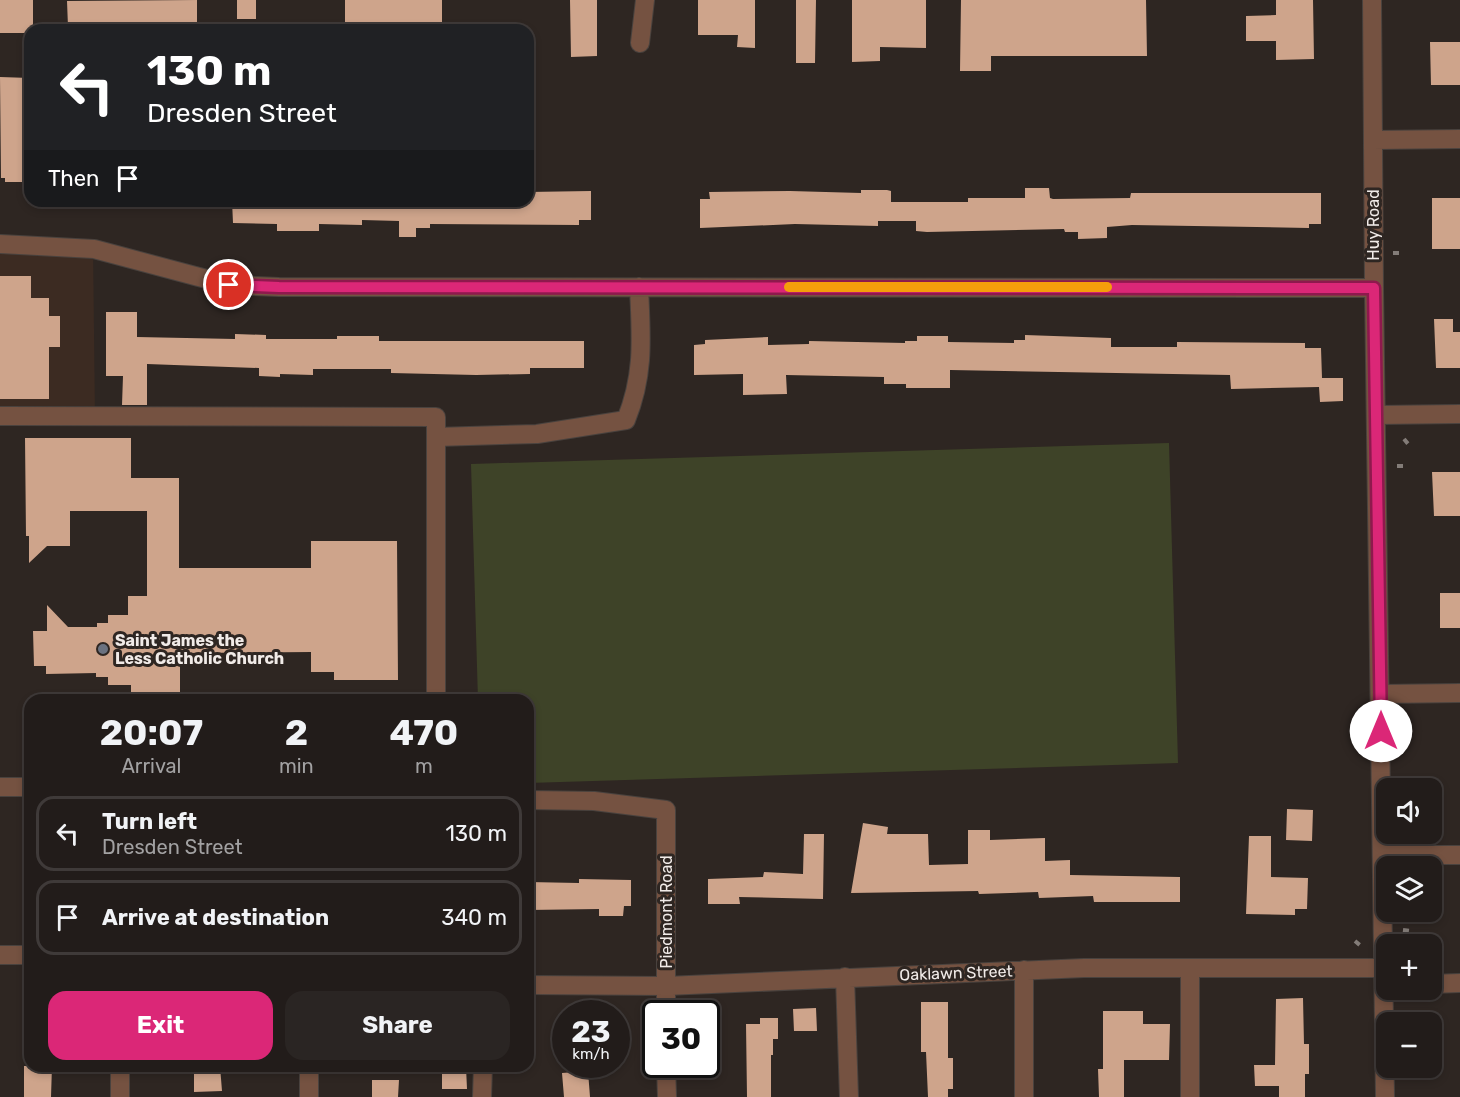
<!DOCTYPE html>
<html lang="en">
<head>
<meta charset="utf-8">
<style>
  :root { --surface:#221c1a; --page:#2a2523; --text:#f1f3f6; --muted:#a2a1a2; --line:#3f3a39; --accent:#db2777 }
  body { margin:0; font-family:Rubik,sans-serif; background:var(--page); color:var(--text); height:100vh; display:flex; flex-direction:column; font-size:22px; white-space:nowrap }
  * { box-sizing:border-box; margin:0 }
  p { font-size:20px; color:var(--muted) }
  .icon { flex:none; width:33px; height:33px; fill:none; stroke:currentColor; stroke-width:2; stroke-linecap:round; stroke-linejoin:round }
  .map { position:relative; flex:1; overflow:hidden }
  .side { position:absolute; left:24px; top:694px; width:510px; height:378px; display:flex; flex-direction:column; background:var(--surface); border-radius:18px; box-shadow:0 3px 9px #0003,0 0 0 2px var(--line) }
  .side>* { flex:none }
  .top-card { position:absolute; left:24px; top:24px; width:510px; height:183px; border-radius:18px; box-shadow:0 3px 9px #0003,0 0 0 2px var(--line); background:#202124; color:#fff; overflow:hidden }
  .controls { position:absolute; left:1376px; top:778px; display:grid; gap:12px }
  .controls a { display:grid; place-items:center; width:66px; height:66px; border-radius:12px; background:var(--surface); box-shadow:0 3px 9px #0003,0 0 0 2px var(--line); font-size:30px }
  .speed { position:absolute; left:552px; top:1000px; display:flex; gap:12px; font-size:30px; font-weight:700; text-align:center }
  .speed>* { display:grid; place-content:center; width:78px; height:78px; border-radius:50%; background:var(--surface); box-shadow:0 3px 9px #0003,0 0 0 2px var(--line); line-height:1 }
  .speed small { font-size:15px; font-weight:400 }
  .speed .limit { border:3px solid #111; border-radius:9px; background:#fff; color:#111 }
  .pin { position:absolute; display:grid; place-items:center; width:51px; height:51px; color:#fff; margin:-26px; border:3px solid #fff; border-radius:50%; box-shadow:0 2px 6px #0007 }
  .me { position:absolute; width:66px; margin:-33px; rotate:0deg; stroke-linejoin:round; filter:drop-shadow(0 0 4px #0008) }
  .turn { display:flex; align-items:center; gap:21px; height:126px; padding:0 24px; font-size:27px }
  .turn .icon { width:78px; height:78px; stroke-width:2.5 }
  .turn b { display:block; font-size:42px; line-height:51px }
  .then { display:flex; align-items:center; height:57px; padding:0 24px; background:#0003; gap:12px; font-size:22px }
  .eta { display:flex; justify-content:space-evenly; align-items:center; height:102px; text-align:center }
  .eta b { font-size:36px; font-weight:700; line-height:42px }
  .action { display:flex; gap:12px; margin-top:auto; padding:12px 24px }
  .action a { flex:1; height:69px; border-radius:18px; background:var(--accent); color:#fff; font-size:24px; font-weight:700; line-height:69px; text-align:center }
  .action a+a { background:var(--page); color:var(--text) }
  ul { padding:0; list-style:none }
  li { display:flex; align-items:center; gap:18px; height:75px; margin:0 12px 9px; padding:0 12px; border:3px solid var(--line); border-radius:18px }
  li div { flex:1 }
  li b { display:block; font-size:22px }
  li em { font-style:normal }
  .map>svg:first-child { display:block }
  .commercial { fill:#3c2b22 }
  .green { fill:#3e4328 }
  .building { fill:#cea48b }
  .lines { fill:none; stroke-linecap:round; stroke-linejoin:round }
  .minor-casing { stroke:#49423e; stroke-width:20 }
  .path { stroke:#837c78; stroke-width:4; stroke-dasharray:6 3; stroke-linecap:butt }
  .minor { stroke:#755241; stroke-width:18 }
  .route-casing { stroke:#8e194d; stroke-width:15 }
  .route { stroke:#db2777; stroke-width:10 }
  .slow { stroke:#f59e0b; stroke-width:10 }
  .worship-dot { fill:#6b7280; stroke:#2e2622; stroke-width:2 }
  .labels { text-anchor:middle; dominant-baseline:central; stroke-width:6; stroke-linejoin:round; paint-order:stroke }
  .street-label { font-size:16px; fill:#f1ebe8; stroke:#2e2622 }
  .poi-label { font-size:16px; font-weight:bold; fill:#f1ebe8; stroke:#2e2622; text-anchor:start }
</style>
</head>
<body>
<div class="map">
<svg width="1460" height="1097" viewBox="0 0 1460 1097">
  <rect width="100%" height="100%" fill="#2e2622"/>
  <path class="commercial" d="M0,238L93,244L95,418H0Z"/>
  <path class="green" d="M1169,443L1178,763L528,783V700H478L471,464Z"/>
  <path class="building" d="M0,0H33V30L30,33H0Z
    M197,0V30H145V25L68,27L67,1Z
    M237,0H256V19H237Z
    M345,0H442V30H345Z
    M570,0H597V56L571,57Z
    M698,0H755V48L737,47L738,35H698Z
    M796,0H816L815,63H796Z
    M852,0H926V48L880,47V61L852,62Z
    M961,0H1146L1147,56H991V71H960Z
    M1276,0H1313L1314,59L1276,60V41H1246V16L1276,15Z
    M1430,42H1460V85H1431Z
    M0,77L30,78V182H5V178H1Z
    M1025,188H1049L1050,198L1053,199L1130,198L1131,193H1321V224H1309V228L1132,225L1107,227V238L1078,239V232H1065L1064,229L927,232L916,231V221H878V226L795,224L700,228V199H710L709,192L790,191L861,193V190H887L891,191V202H968V198H1025Z
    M591,191V220H579V225L430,224V228H416V237H399V221L362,220V225L319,224V231H277V224L233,223L232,201H528V192Z
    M1432,198H1460V249H1432Z
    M0,276H31V298H49V316H60V347H49V399H0Z
    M106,312H137V337L235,339V334L266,335V339H337V336H379V341H584V368H530V374L476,375L391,373V369H313V375L280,374V377L259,376V368L147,364V405H122L123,376H106Z
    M1434,319H1453V332H1460V368H1436Z
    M1025,335L1111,338V347H1177V342L1305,343V348H1321L1322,378H1343V401L1320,402L1319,387L1231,389L1230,375L950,370V388H906V384H884V377L786,375L787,394L743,395V374L694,375V345L705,344V340L768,337V345L809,344V341L905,343V341H917V336H948V342L1014,343V340H1025Z
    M25,438H131V478H179V568H311V541H397L398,680H334V672H311V652L180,653V700H131V685H108V677H96V673L46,674V666H34L33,631H47V605L68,627H97V623H108V615H128V596H147V511H70V546H47L29,563V536H26Z
    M1432,472H1460V516H1434Z
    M1440,593H1460V628H1440Z
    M1287,809L1313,810L1312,841L1286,840Z
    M863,823L888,827L887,834H928L929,865L968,864V830H990V840L1045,838V861L1070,860V875L1180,877V902H1094L1093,896L1039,898L1038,892L979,894L978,891L851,893Z
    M804,834H824L823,899L739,897L740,904H708V879L763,877L764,872L803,874Z
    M1249,836H1271V877L1308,878L1307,909H1295V915L1246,914Z
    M579,879L631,880V906H624L623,916H599V909L528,910V882L579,883Z
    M1303,998L1304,1044H1309V1074H1305V1097H1279V1086H1255L1254,1065H1275L1276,999Z
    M921,1002H948V1058H953V1089H948V1097H928L926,1052H921Z
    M816,1008L817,1031H794L793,1009Z
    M1103,1011H1143V1024H1170L1169,1060H1124V1097H1099L1098,1069H1103Z
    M760,1018H778V1039H773V1055H771V1097H747L746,1024H760Z
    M24,1066H52L51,1097H24Z
    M194,1066H220L222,1091L194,1092Z
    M466,1067L467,1089H442V1068Z
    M588,1071L590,1097H564L562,1073Z
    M372,1080H399L398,1097H372Z"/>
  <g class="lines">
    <defs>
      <path id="minor" d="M1372,0L1374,288L1385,1097
        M640,43L645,0
        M1373,140L1460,139
        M0,244L94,249L229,285L279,287L1374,288
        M1376,415L1460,414
        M0,416L436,417V700
        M436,437L537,434L626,420C645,373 641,336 639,287
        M1381,694L1460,693
        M0,787H30
        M528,800L594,801L666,810V1014
        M1382,855H1460
        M0,955H30
        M1190,968V1097
        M1024,970V1097
        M845,977L849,1097
        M1431,984L1460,983
        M528,985L666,986L1084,968H1383
        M666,1065L667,1097
        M120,1066V1097
        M309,1066V1097
        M482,1097L483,1066"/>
    </defs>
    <use href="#minor" class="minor-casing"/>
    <path class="path" d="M1393,253H1402
      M1404,439L1409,445
      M1397,466H1404
      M1401,731H1408
      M1403,930L1411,931
      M1355,941L1361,946"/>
    <use href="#minor" class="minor"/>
  </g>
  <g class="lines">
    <defs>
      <path id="route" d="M229,285L279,287L1374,288L1381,731"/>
    </defs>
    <use href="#route" class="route-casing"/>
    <use href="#route" class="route"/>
    <path class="slow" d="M789,287H1107"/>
  </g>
  <circle class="worship-dot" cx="103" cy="649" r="6"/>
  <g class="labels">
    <g class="street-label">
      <text transform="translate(1373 225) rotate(-90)">Huy Road</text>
      <text transform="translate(666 912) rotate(-90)">Piedmont Road</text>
      <text transform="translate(956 973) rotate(-2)">Oaklawn Street</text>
    </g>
    <g class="poi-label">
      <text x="115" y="640">Saint James the<tspan x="115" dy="18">Less Catholic Church</tspan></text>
    </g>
  </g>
</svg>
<div class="controls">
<a><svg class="icon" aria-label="sound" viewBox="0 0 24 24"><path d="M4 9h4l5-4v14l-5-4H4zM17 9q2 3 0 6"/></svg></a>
<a><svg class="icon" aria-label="layers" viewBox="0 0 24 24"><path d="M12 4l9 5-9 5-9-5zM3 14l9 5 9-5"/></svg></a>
<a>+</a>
<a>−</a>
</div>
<div class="speed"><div>23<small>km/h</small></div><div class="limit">30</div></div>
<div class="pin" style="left:229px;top:285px;background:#d93025"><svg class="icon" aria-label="arrive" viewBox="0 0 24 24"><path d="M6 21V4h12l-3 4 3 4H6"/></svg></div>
<svg class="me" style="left:1381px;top:731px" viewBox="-20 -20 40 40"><circle r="19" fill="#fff"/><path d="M0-13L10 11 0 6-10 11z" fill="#db2777"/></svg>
<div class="top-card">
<div class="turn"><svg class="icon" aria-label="left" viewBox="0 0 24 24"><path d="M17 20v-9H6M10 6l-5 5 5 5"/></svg><div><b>130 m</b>Dresden Street</div></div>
<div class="then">Then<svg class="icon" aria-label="arrive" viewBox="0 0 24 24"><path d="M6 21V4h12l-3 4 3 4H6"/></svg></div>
</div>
<section class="side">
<div class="eta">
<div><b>20:07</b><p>Arrival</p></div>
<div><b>2</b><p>min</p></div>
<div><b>470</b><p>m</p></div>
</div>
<ul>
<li><svg class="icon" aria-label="left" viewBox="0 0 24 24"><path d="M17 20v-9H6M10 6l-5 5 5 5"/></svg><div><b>Turn left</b><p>Dresden Street</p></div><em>130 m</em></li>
<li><svg class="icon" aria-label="arrive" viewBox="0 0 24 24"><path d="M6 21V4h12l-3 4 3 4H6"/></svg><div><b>Arrive at destination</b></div><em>340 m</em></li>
</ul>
<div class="action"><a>Exit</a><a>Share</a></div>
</section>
</div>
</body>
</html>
